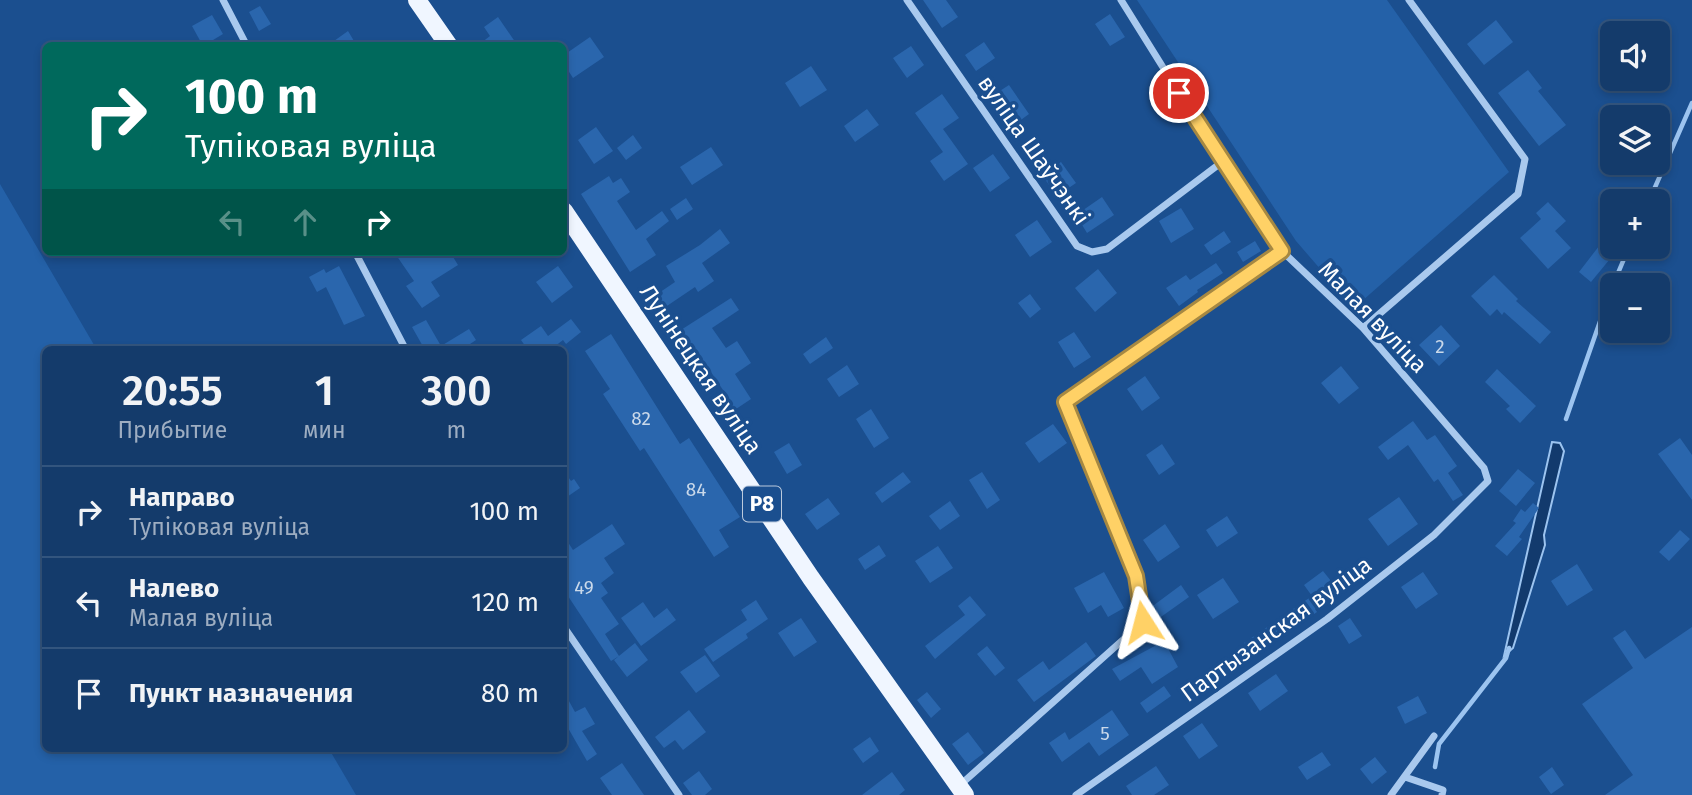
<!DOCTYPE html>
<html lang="ru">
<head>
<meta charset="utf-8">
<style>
  :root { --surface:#143b6b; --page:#214673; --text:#f1f3f6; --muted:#9dadc1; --line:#33557e }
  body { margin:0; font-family:"Fira Sans",sans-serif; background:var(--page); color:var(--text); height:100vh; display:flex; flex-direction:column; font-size:26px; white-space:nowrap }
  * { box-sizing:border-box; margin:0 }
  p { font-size:23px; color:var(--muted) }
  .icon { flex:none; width:38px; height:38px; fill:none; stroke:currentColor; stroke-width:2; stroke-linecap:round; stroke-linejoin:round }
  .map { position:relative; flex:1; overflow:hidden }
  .side { position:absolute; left:42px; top:346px; width:525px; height:406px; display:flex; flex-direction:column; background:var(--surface); border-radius:10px; box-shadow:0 4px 10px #0003,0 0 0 2px var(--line) }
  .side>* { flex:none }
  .banner { position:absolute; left:42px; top:42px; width:525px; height:214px; border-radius:10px; box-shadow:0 4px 10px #0003,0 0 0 2px var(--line); background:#00695c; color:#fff; overflow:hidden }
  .fabs { position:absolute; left:1600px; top:21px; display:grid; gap:14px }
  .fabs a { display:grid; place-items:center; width:70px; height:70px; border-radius:10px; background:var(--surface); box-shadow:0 4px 10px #0003,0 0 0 2px var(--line); font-size:35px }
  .pin { position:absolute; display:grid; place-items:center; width:60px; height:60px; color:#fff; margin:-30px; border:4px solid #fff; border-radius:50%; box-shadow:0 2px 7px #0007 }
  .me { position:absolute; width:77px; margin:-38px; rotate:351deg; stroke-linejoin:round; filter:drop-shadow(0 0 5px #0008) }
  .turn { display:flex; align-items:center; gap:24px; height:147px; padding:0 28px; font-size:32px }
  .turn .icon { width:91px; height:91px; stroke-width:2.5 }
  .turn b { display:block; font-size:49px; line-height:60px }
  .lanes { display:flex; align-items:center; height:66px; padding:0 28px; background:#0003; justify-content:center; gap:35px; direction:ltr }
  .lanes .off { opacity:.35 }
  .eta { display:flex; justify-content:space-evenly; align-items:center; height:119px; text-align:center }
  .eta b { font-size:42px; font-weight:600; line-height:49px }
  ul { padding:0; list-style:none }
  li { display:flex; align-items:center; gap:21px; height:91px; padding:0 28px; border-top:2px solid var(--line) }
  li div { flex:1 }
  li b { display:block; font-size:26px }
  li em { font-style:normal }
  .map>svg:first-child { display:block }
  .green { fill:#2461a8 }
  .water { fill:#123a6d; stroke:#9cc4f0; stroke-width:2 }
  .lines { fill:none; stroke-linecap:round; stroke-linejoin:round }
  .stream { stroke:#9cc4f0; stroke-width:4.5 }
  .building { fill:#2a66ad }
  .minor { stroke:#a9c9ee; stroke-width:7 }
  .primary { stroke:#f0f6ff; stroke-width:18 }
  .route-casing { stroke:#a68842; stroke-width:18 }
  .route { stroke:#ffd166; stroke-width:12 }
  .labels { text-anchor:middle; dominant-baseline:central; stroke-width:7; stroke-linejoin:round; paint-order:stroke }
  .number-label { font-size:19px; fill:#cad9ea }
  .shield { fill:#1b4f8f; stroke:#bbcadd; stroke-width:2 }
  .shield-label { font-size:21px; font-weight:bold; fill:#fff }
  .street-label { font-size:23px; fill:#fff; stroke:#1b4f8f }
</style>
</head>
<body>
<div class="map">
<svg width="1692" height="795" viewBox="0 0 1692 795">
  <rect width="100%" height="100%" fill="#1b4f8f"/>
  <path class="green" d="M1137,0H1387L1509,172L1354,308L1296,241Z
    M0,184L97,350H46V749H329L356,795H0Z"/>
  <path class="water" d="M1552,442L1560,443L1564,451L1544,535L1545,545L1513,648L1504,656Z"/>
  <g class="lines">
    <path class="stream" d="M1649,201L1692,103
      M1613,285L1629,247
      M1566,419L1612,287
      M1435,767L1439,744L1506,658L1509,648"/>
  </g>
  <path class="building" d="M923,0H946L958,17L942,28Z
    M260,6L271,24L259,31L249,12Z
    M1110,14L1125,37L1110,46L1095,24Z
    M212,15L223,34L203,46L192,26Z
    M498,17L518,46H477L490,36L484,27Z
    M1496,20L1513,42L1484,65L1467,44Z
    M348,31L357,46H327Z
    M590,37L604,57L573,78L564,64V55Z
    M984,42L995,58L976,71L965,55Z
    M911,46L924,65L907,78L893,58Z
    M811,66L827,90L800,107L785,83Z
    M1528,70L1542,88L1538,91L1566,125L1539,146L1498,93Z
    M1009,85L1029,114L1010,128L989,98Z
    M1166,93L1178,113L1165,121L1153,101Z
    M942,94L959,118L943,129L968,164L944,181L930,161L943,152L915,113Z
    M867,109L879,125L855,142L844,126Z
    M596,127L613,151L594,164L578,140Z
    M633,135L642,148L626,160L617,148Z
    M711,147L723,165L692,185L680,167Z
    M993,154L1010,178L990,192L973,168Z
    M1061,162L1076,183L1057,196L1042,175Z
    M609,176L613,183L621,178L630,192L617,201L636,230L662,211L669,221L646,239L656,255L630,272L581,194Z
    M1102,197L1114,215L1087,233L1076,215Z
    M686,198L693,209L677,220L670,209Z
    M1548,202L1566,221L1555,231L1571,248L1548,269L1520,238L1541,219L1536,213Z
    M1181,208L1194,229L1171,243L1159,221Z
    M1037,220L1052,242L1030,257L1015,235Z
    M720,229L730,243L702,263L714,281L698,292L695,287L658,312L650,299L675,282L666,266L700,245Z
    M1224,231L1231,242L1211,255L1204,245Z
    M1606,237L1612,242V247L1619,248L1591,282L1579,272Z
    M1255,241L1261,251L1243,262L1237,252Z
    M394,252H450L458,265L431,282L440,296L422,308L406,286L414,281Z
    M1216,263L1223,273L1197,290L1198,292L1179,306L1166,288L1186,275L1190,280Z
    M339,266L365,316L344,325L326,287L317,292L309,277L324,269L326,273Z
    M558,266L573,287L552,303L536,282Z
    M1098,269L1117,293L1095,312L1075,288Z
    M1494,275L1518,299L1516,301L1551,332L1540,344L1504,312L1502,315L1497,309L1490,316L1471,296Z
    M1030,294L1041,309L1030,318L1018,303Z
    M731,298L739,310L712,328L726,348L737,341L751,363L735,374L751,399L730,413L721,400L727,396L697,351L687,358L673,335Z
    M571,319L581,332L566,344L563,340L550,350H528L521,340L541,326L548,336Z
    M426,320L441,346L469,329L476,340L461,350H425L412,327Z
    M1441,325L1460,346L1439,366L1419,345Z
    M1074,332L1091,357L1074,368L1058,342Z
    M611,334L680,444L689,438L740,517L719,530L729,547L714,557L644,448L640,451L603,394L610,389L585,351Z
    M826,337L833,348L810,364L803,354Z
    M847,365L859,384L839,397L827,379Z
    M1341,366L1359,388L1339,404L1321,383Z
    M1497,369L1536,406L1520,423L1506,409L1510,406L1485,382Z
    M1145,376L1160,398L1142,411L1127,389Z
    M871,409L889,438L874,448L856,419Z
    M1413,421L1427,440L1435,435L1457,466L1448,473L1463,495L1453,501L1438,479L1434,482L1408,445L1388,460L1378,447Z
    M1053,424L1067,443L1039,463L1025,443Z
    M1680,438L1692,455V500L1658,454Z
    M789,443L802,465L787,474L774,452Z
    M1162,444L1175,464L1159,475L1146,455Z
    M1518,469L1535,483L1516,506L1499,491Z
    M564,471L571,481L574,479L580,488L564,499Z
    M903,472L911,482L882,503L875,493Z
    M982,472L1000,500L987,509L969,480Z
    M1399,497L1418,524L1388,546L1368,519Z
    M828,498L840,514L817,530L805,514Z
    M950,501L960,516L940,530L929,516Z
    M1533,503L1539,508L1519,537L1522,539L1507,556L1495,546L1516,523L1513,521L1521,509L1525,512Z
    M1227,516L1238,533L1217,547L1206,530Z
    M612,524L625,544L604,558L614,573L601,583L608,593L601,598L619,624L605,634L619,656L611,661L564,590V536L573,550Z
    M1165,524L1180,547L1158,562L1143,540Z
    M1680,530L1690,539L1669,561L1659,552Z
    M879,545L886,556L865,570L858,559Z
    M938,546L953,568L930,583L915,561Z
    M1577,564L1593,590L1567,606L1551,581Z
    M1323,571L1339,591L1315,609L1317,612L1254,656L1244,643L1312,596L1304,585Z
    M1104,572L1124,608L1108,617L1101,605L1088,613L1074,588Z
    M1423,572L1438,594L1416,609L1401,587Z
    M1223,578L1239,602L1213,619L1197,595Z
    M1181,585L1189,597L1158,619L1150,608Z
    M970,596L986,615L935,659L925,646L965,615L958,606Z
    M756,600L768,619L746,634L748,638L713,662L704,649L747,620L741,610Z
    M643,602L654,618L667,608L676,620L641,646L621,618Z
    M801,618L817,642L794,657L778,633Z
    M1350,618L1362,636L1349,644L1338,626Z
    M1692,627V795H1605L1633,775L1582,704L1633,668L1613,638L1625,630L1645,659Z
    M1164,641L1178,667L1152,684L1141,667L1120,681L1112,669Z
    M1086,642L1096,656L1034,702L1017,680L1043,661L1049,670Z
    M635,643L648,660L627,677L614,660Z
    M987,646L1005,668L995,676L977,654Z
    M705,655L720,676L696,693L680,672Z
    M1276,674L1288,691L1260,711L1248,693Z
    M1164,686L1171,696L1147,713L1140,703Z
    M564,692L575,712L585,707L595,724L582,731L597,754L587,761L564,721Z
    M927,692L941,709L931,718L917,700Z
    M1418,696L1427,713L1405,724L1397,707Z
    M689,710L706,732L683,750L675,740L664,748L655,737Z
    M1112,710L1129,735L1099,756L1089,742L1062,762L1049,743L1065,732L1069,740Z
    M1202,723L1218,746L1199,759L1183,736Z
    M968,732L984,753L968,765L952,744Z
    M870,737L879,751L863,763L853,749Z
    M1322,752L1331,765L1307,780L1298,767Z
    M1375,757L1387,772L1372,784L1360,769Z
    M622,763L644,795H612L600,778Z
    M1156,766L1169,785L1154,795H1132L1126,786Z
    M1552,767L1564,785L1551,794L1539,777Z
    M699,771L712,789L705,795H692L683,783Z
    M892,772L905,790L899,795H862Z"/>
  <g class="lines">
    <path class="minor" d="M223,0L247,46
      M907,0L1077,246L1092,252L1107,249L1222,162
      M355,252L406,350
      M1363,328L1518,194L1525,159L1409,0
      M564,627L679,795
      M1405,777L1443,790L1442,795
      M959,786L1143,622L1136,576L1065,402L1282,251
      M1076,795L1327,619L1434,535L1488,481L1484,468L1363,328L1282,251L1222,162L1121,0
      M1391,795L1434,736"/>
    <path class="primary" d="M417,0L449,46
      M564,211L811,578L965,795"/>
  </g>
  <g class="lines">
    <defs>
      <path id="route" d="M1143,622L1136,576L1065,402L1282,251L1179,93"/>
    </defs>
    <use href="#route" class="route-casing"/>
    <use href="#route" class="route"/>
  </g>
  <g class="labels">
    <g class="number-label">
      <text x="1440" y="346">2</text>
      <text x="641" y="418">82</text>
      <text x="696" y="489">84</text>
      <text x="584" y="587">49</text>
      <text x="1105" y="733">5</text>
    </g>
    <rect class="shield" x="743" y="486.5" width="38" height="35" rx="5"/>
    <g class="shield-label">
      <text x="762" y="504">Р8</text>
    </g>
    <g class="street-label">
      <text transform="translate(1034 150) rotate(55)">вуліца Шаўчэнкі</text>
      <text transform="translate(1373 317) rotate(46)">Малая вуліца</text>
      <text transform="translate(701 369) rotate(56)">Лунінецкая вуліца</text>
      <text transform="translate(1276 629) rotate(-36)">Партызанская вуліца</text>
    </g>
  </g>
</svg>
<div class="fabs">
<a><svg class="icon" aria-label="sound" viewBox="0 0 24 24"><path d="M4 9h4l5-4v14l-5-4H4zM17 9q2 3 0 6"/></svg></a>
<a><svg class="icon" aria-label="layers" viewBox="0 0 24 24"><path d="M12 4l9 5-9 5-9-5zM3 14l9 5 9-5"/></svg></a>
<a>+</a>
<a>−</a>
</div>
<div class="pin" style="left:1179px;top:93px;background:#d93025"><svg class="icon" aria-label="arrive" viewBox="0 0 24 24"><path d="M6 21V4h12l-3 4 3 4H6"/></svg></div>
<svg class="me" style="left:1143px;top:622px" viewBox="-20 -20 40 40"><path d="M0-17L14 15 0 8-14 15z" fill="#ffd166" stroke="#fff" stroke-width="4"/></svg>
<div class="banner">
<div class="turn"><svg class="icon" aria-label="right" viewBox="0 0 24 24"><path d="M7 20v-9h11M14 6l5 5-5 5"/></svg><div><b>100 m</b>Тупіковая вуліца</div></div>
<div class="lanes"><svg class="icon off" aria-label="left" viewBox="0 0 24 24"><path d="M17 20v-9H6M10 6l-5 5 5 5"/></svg><svg class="icon off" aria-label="ahead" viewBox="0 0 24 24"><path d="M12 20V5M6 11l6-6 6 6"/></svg><svg class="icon" aria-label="right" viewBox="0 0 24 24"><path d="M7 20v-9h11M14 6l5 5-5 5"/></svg></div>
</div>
<section class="side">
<div class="eta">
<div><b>20:55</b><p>Прибытие</p></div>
<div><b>1</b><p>мин</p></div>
<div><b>300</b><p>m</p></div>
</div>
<ul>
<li><svg class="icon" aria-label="right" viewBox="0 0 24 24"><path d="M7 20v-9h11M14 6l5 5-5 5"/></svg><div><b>Направо</b><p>Тупіковая вуліца</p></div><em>100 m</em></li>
<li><svg class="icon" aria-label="left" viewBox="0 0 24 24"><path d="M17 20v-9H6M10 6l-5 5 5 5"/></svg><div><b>Налево</b><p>Малая вуліца</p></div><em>120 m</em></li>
<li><svg class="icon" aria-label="arrive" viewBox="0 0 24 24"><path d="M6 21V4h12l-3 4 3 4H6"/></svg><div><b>Пункт назначения</b></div><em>80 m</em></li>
</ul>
</section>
</div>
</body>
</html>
